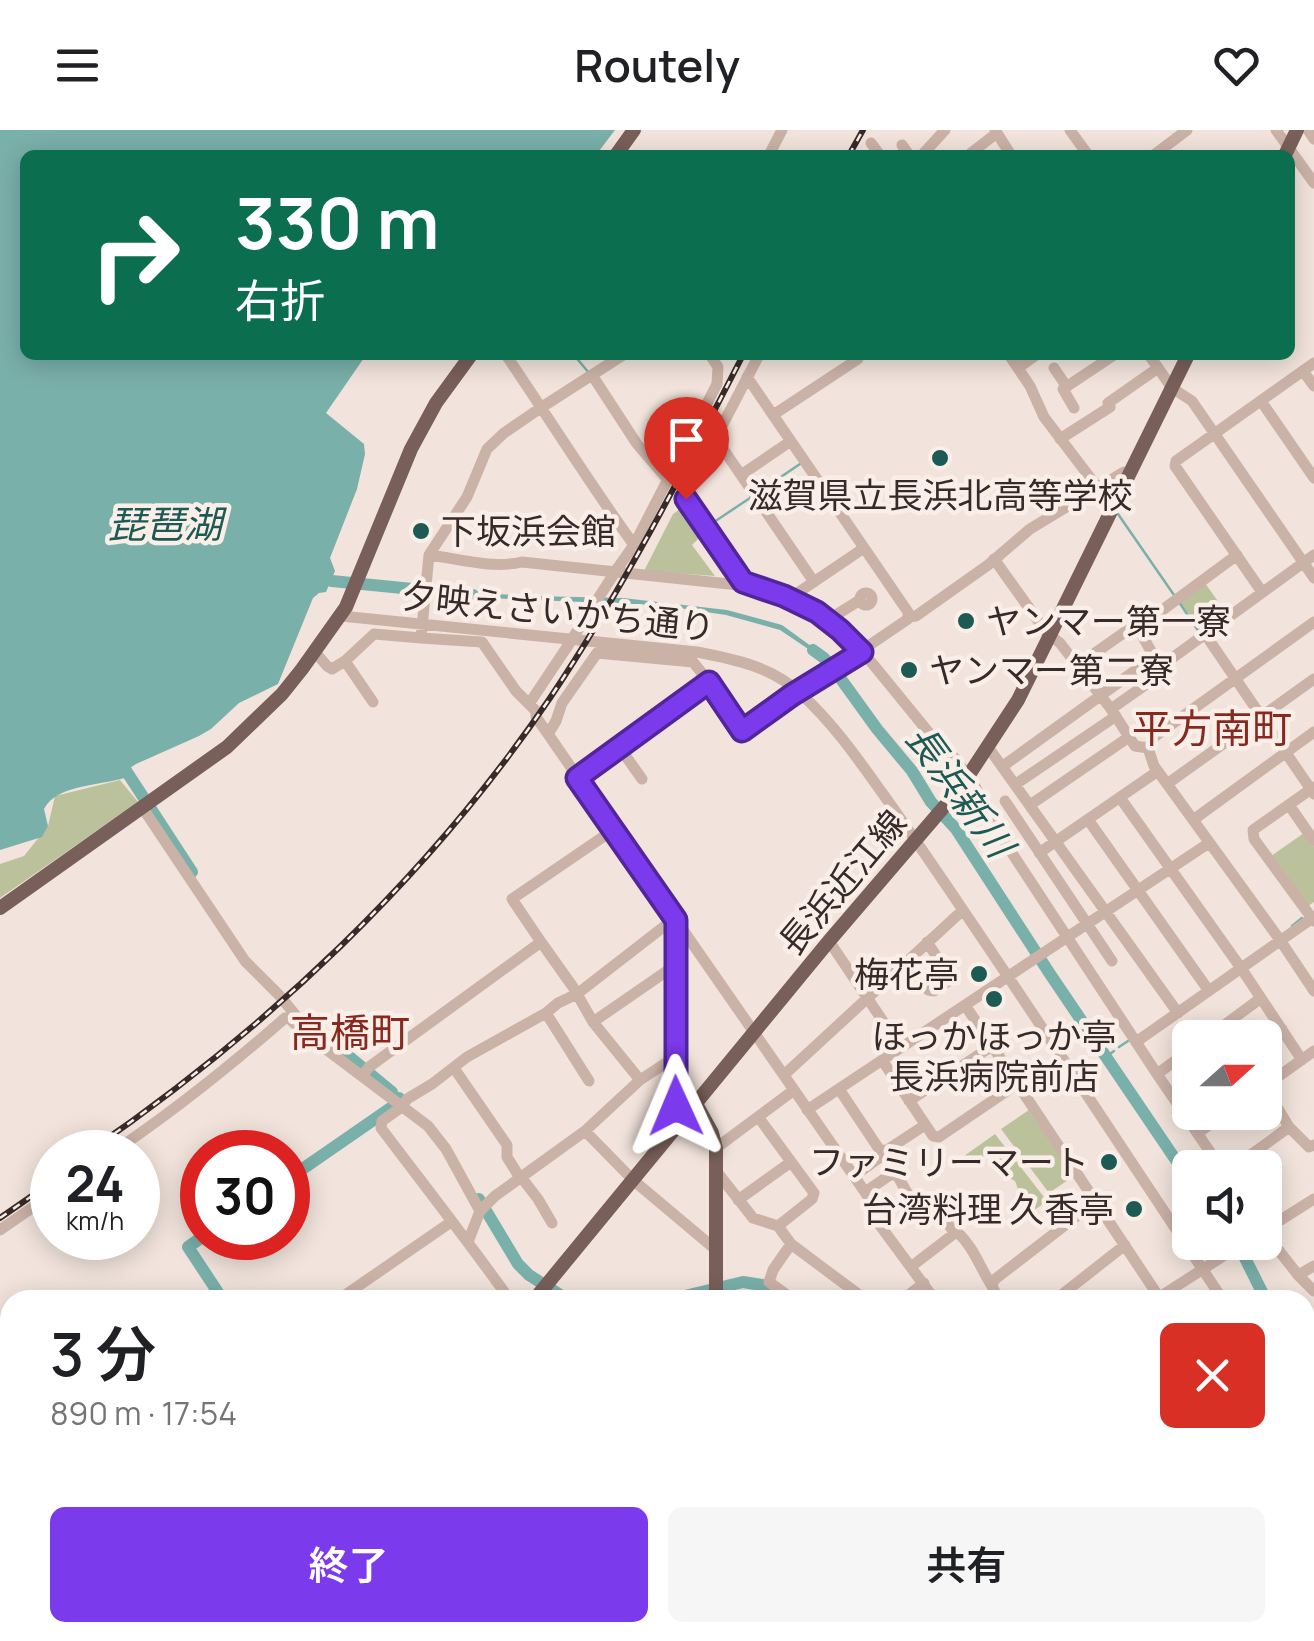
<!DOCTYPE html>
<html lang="ja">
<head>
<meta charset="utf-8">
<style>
  :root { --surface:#fff; --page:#f6f6f6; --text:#202124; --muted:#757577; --accent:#7c3aed }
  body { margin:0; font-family:Manrope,"Noto Sans JP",sans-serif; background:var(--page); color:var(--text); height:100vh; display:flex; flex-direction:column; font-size:38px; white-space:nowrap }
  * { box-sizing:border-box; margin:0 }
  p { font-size:32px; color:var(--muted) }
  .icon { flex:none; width:55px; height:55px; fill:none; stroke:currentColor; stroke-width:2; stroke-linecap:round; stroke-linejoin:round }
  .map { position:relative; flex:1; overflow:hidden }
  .sheet { position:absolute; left:0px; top:1160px; width:1315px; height:352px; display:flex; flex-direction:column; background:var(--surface); border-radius:30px 30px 0 0; box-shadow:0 5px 25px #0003 }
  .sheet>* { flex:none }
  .guide { position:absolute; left:20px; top:20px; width:1275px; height:210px; border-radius:15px; box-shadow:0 5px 25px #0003; background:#0b6e4f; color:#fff; overflow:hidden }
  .needle { width:65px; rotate:69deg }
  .tools { position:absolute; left:1172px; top:890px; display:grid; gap:20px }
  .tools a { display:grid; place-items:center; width:110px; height:110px; border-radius:15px; background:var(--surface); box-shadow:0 5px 25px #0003; font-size:50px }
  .speed { position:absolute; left:30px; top:1000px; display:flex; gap:20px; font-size:50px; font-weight:700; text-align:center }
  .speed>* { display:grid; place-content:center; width:130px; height:130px; border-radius:50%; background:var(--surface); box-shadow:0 5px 25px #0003; line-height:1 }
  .speed small { font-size:25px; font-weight:400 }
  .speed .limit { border:15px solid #d22; background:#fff; color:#111 }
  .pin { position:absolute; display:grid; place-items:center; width:85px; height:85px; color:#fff; margin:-102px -42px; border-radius:50% 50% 50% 0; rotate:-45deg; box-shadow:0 0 10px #0007 }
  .pin .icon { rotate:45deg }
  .me { position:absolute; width:110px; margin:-55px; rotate:359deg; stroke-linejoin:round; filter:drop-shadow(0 0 8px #0008) }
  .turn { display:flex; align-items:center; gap:35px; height:210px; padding:0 50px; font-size:45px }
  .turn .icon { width:130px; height:130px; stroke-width:2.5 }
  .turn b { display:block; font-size:70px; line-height:85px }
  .round { display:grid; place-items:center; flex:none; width:105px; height:105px; border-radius:15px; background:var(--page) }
  .head { display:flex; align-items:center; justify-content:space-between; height:170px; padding:0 50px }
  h1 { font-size:60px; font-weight:600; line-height:75px }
  .cta { display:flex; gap:20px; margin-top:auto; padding:20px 50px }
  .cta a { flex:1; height:115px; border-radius:15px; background:var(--accent); color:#fff; font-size:40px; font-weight:600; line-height:115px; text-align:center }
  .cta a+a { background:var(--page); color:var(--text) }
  header { display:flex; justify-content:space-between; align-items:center; height:130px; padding:0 50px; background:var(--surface); font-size:45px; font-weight:600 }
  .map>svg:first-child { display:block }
  .green { fill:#bbc29b }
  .water { fill:#7ab0aa }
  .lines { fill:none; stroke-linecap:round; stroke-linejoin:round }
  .stream { stroke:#7ab0aa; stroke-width:2.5 }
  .river { stroke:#7ab0aa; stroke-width:12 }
  .minor { stroke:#cbb2a7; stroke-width:11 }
  .major { stroke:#795f59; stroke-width:14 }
  .highway { stroke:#58433f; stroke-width:15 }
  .rail-casing { stroke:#372a28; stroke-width:6 }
  .rail { stroke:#faefe8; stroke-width:2.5; stroke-dasharray:8; stroke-linecap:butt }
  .minor-bridge { stroke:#cbb2a7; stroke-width:11 }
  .route-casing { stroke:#51269a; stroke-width:25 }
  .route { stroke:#7c3aed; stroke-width:18 }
  .poi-dot { fill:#1d5a54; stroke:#faefe8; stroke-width:4 }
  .labels { text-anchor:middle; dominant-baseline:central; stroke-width:9; stroke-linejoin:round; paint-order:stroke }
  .poi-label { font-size:35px; fill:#372a28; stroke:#faefe8; text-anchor:start }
  .street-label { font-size:35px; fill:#372a28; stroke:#faefe8 }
  .water-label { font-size:38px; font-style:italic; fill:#1d5a54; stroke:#faefe8 }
  .quarter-label { font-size:40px; fill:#882920; stroke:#faefe8 }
</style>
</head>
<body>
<header><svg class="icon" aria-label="menu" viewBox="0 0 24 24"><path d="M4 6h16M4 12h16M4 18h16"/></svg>Routely<svg class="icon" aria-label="heart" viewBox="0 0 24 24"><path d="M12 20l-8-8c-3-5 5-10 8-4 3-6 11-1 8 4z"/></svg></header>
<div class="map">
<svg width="1314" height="1511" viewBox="0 0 1314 1511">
  <rect width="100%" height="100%" fill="#f2e4dc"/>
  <path class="green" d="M680,379L700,407L692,415L715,446L644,441L673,384Z
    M1205,453L1227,484L1201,502L1180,472Z
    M120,650L138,672L0,768V734L24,726L48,696L55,666Z
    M1304,703L1314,717V772L1308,776L1271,726Z
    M1029,980L1074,1046L1049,1063L1001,999Z
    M995,1004L1047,1071L1025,1087L1013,1069L1018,1059L1015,1051L1000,1043L989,1026L974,1030H965L961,1034L957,1031Z"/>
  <path class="water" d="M0,0H615L596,25H25V225H366L326,283L364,314L365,324L357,359L330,428L335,441L326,462L319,463L313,468L278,554L239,573L211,599L199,606L136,634L130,638V646C106,656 57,653 44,679L48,696L42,707L0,720Z
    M460,462L531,466L623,468L727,480L782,495L826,527L823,529L780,500L726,485L659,475L460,467Z"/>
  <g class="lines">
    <path class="stream" d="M574,225L589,243
      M757,363L800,334
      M1118,384L1174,465
      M711,394L750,368
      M1179,472L1199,502
      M1292,796L1302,788
      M1119,917L1128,911
      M1107,926L1114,921
      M727,1502L733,1511
      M748,1511L760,1502"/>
    <path class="river" d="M320,447L332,451L473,465
      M813,520L824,528L838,545L877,599L912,641L931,672L956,699L1050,844L1190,1051
      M121,633L192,742
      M311,895L392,962
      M288,1049L395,975L399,968
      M479,1069L518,1134L529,1145L568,1170
      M202,1107L188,1117L223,1170
      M1237,1112L1266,1170
      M668,1170L743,1152L762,1155L784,1170
      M1305,1212H1314
      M1305,1249L1314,1264
      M454,1502L460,1511"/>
    <path class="minor" d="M995,0L1011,25
      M1070,0L1088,25
      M1276,0L1314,53
      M1308,0L1314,9
      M871,13L880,25
      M902,15L909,25
      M769,25L782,0
      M922,25L945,0
      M972,25L971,23L997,3
      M1154,25L1187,0
      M506,225C549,288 589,353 634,415
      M623,225L542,277L504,303L487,319L467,367L429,425L421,508L482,512L516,561L536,581V587L548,604L676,790V976L685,986
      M759,225L687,363L688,372L743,452L797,472L817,483L840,500L872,533L934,609L954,627L968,647
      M1009,225L1030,256L1044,287L1098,358
      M1149,225L1172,258L1192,271L1314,448
      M1018,238L1036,225
      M1054,238L1067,257
      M1303,241L1314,256
      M592,245L637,314L667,349
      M1261,271L1314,348
      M1074,278L1063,259L1114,225
      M773,285L858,229
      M715,307L814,452
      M1060,309L1110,277L1108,273L1158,238
      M741,345L791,311
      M429,425C460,429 492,439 522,432L748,456
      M994,429L1047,503L1060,513L1111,579L1135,616L1148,618
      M617,439L634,415L717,254L718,237L710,225
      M1262,462L1175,336L1176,331L1314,233
      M860 469a6 6 0 1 1 12 0a6 6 0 1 1-12 0Z
      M790,468L864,418
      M341,486L697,522C734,529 773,537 801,564C833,593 858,629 883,664C911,703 938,743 965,783C1052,911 1137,1041 1223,1170
      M909,487L916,486L988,435L1030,399L1124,342L1130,344
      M828,490L860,470
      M1314,492L1154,607L1148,618L1154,636L1280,810L1314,861
      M1138,498L1157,532L1164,534L1314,425
      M1205,504L1314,664
      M315,522L327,536L332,539L345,531
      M1078,535L1132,497L1138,498L1237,425
      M373,572L345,531L374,504L421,508
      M529,574L567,517
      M1111,579L1158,546
      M548,604L556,591L562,573L597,523L693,532L709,552L743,601L908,489V482L747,247
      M988,617L1178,883
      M620,618L642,649
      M1003,636L1154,527
      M577,648L709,552
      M966,649L976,658L987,685L1157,944L1221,1038
      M1016,654L1116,586
      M1167,654L1314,549
      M1314,657L1253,700L1254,709L1314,791
      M1121,669L1241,838L1302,930
      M1005,671L1112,831
      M1030,675L1129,607
      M1289,675L1314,711
      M142,677L245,831L280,866L318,913L428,996L446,1019L480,1081
      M1193,690L1314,602
      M1089,691L1209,861
      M1039,723L1158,641
      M676,790L865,1062L877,1081L876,1090L935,1170
      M829,811L901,918
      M541,812L573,857L593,892L640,950
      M908,830L928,860L934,861L947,852L949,845L927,812
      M965,875L1159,1167
      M546,883L589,951
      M593,892L677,834
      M1207,908L1261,868
      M1265,911L1282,899
      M1136,912L1314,787
      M882,930L933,1006L939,1007L1017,954
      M454,938L507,1015V1027L520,1048
      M1157,944L1190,920
      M363,945L369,937L541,812L512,769L613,700
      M784,945L963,780
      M1265,956L1314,921
      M1265,957L1289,997
      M839,959L883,1025L854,1046
      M909,971L992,916
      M807,980L1209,713
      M759,988L814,1063L812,1069L778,1096
      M585,1001L633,1050L715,1119
      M1198,1003L1227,982
      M716,1018L794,960
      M880,1021L887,1020L925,995
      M113,1022C174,981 230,936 285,888H289L298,897
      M1233,1038L1289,997L1309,1017L1314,1015
      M717,1042L753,1088L778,1096L791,1114L866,1170
      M521,1047L538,1069L552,1093
      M865,1062L890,1045H897L921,1087L927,1088L937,1084L941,1085L955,1103L957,1102C974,1117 980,1138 992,1156
      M738,1070L791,1032
      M0,1100L52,1064
      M1265,1100L1314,1069
      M1265,1103L1298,1145L1314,1161
      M468,1112L480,1081L495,1066L585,1001L640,950L675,927
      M791,1114L773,1140L769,1152L794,1170
      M912,1136L955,1103
      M1298,1145L1314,1136
      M338,1170L451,1092
      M510,1170C468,1111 424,1055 381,998L382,991L403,976L407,969L432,954L467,927L546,883L558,873L577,864L675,788
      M902,1170L924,1153
      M999,1170L992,1156L994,1150L1095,1072
      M1055,1170L1125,1115
      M1155,1170L1245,1112
      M1305,1295L1314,1309
      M0,1390L10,1384
      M0,1479L10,1491
      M72,1502L78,1511
      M306,1502L312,1511
      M445,1502L451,1511
      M598,1502L604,1511
      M914,1502L921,1511
      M955,1502L960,1511
      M1023,1502L1029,1511
      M1036,1502L1041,1511
      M1167,1502L1174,1511
      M473,1511L492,1502
      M562,1511L574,1502
      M693,1511L706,1502
      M1076,1511L1088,1502"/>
    <path class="major" d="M616,25L634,0
      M1285,25L1297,0
      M0,778L227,617L282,564L302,539L346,477L411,319L436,273L471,225
      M696,974L712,1003L716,1018V1170
      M534,1170L829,811L961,657L1018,570L1188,225
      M882,1502L888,1511
      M28,1511L41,1502"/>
    <path class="highway" d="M1305,1473L1314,1467
      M1305,1489L1314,1483
      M1250,1511L1263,1502
      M1273,1511L1285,1502"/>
    <defs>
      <path id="rail" d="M849,25L863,0
        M88,1022C266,900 428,748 550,568C623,459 683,342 743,225
        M0,1088L52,1052"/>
    </defs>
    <use href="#rail" class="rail-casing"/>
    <use href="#rail" class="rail"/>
    <path class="minor-bridge" d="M567,517L617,439"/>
  </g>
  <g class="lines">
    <defs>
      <path id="route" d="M676,976V790L577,648L709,552L742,601L792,565L862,522L840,500L817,482L784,466L743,452L686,369"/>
    </defs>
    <use href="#route" class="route-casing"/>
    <use href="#route" class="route"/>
  </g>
  <g class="poi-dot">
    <circle cx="940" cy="328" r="10"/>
    <circle cx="421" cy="401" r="10"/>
    <circle cx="966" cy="491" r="10"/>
    <circle cx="909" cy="540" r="10"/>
    <circle cx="979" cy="844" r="10"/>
    <circle cx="994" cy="869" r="10"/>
    <circle cx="1109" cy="1032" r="10"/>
    <circle cx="1134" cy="1079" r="10"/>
  </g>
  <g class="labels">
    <g class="poi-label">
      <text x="940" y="365" text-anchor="middle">滋賀県立長浜北高等学校</text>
      <text x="441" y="401">下坂浜会館</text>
      <text x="986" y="491">ヤンマー第一寮</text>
      <text x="929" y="540">ヤンマー第二寮</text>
      <text x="959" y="844" text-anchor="end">梅花亭</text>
      <text x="994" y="906" text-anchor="middle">ほっかほっか亭<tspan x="994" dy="40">長浜病院前店</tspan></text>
      <text x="1089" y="1032" text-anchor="end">ファミリーマート</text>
      <text x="1114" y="1079" text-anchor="end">台湾料理 久香亭</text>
    </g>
    <g class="street-label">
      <text transform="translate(558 481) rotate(6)">夕映えさいかち通り</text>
      <text transform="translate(842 752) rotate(-50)">長浜近江線</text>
    </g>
    <g class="water-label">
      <text x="165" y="393">琵琶湖</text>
      <text transform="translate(961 660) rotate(54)">長浜新川</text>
    </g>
    <g class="quarter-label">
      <text x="1212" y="597">平方南町</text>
      <text x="350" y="901">高橋町</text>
    </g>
  </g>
</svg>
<div class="tools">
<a><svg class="needle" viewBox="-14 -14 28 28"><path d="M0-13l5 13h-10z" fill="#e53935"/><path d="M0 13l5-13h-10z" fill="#757577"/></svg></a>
<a><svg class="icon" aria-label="sound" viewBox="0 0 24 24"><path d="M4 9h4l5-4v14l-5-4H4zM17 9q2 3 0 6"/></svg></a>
</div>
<div class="speed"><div>24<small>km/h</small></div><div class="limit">30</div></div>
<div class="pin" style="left:686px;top:369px;background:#d93025"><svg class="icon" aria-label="arrive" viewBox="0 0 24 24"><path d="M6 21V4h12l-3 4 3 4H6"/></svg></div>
<svg class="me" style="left:676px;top:976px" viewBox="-20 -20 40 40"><path d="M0-17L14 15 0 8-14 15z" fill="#7c3aed" stroke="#fff" stroke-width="4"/></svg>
<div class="guide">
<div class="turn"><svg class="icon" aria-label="right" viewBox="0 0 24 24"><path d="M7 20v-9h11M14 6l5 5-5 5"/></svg><div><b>330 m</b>右折</div></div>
</div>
<section class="sheet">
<div class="head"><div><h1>3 分</h1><p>890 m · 17:54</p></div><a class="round" style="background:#d93025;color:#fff"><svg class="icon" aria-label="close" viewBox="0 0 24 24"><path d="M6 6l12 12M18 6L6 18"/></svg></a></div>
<div class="cta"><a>終了</a><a>共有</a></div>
</section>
</div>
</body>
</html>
